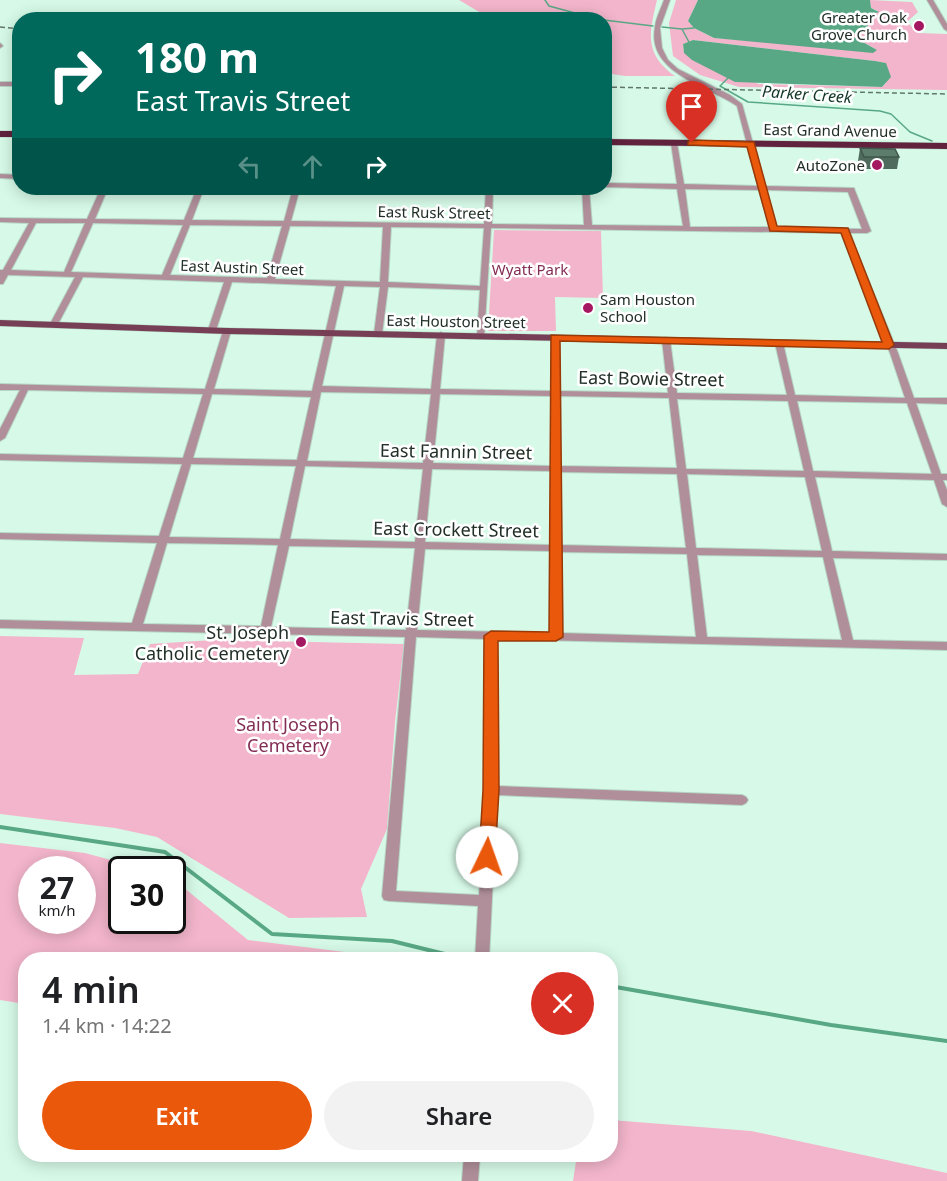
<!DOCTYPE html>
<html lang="en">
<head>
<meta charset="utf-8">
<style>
  :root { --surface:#fff; --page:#f2f2f2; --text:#202124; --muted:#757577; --accent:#ea580c }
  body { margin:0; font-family:"Noto Sans",sans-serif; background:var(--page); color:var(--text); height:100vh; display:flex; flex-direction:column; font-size:22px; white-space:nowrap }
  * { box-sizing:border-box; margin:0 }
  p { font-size:20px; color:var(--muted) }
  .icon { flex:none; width:33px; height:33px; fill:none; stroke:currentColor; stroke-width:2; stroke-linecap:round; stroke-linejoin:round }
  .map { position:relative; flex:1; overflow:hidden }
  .drawer { position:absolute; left:18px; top:952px; width:600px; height:210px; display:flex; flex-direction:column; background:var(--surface); border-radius:24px; box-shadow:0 3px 15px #0003 }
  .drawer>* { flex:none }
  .hud { position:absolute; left:12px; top:12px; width:600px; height:183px; border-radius:24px; box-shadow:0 3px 15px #0003; background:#00695c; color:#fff; overflow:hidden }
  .speed { position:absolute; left:18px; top:856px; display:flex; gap:12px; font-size:30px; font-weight:700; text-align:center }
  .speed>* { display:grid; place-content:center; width:78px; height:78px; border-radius:50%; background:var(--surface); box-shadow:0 3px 15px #0003; line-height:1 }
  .speed small { font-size:15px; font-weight:400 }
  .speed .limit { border:3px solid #111; border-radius:9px; background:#fff; color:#111 }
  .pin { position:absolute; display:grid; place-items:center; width:51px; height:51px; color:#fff; margin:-62px -26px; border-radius:50% 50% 50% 0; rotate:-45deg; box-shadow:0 0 6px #0007 }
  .pin .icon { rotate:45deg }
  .me { position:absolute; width:66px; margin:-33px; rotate:3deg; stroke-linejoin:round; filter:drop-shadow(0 0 4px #0008) }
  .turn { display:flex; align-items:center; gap:21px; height:126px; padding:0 24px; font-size:27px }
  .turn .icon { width:78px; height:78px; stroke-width:2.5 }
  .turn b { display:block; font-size:42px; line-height:51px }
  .lanes { display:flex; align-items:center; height:57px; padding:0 24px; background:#0003; justify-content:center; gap:30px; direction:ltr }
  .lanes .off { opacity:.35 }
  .round { display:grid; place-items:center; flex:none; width:63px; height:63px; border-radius:32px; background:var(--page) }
  .overview { display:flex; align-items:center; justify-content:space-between; height:102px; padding:0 24px }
  h1 { font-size:36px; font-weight:600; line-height:45px }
  .button { display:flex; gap:12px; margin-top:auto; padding:12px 24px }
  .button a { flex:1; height:69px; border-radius:36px; background:var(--accent); color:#fff; font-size:24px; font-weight:600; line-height:69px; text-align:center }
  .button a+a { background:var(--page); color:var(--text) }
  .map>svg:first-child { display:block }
  .green { fill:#f3b5cb; fill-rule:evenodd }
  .water { fill:#59a885 }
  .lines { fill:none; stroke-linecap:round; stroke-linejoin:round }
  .stream-far1 { stroke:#59a885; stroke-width:1.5 }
  .stream { stroke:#59a885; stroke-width:4 }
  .minor-casing { stroke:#b6d5c5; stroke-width:2 }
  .major-casing { stroke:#b6d5c5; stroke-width:1 }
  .highway-casing { stroke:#b6d5c5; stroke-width:1 }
  .minor { fill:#b08f9a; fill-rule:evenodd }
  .major { fill:#763f55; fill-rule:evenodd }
  .highway { fill:#60223d; fill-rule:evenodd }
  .rail { stroke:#62776c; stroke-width:1.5; stroke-dasharray:5 3; stroke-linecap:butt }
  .wall { fill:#4f6b5d }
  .building { fill:#5c7c6c; stroke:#40574c; stroke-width:1.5 }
  .route { fill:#ea580c; stroke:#983908; stroke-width:1.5 }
  .poi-dot { fill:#a31861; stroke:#fff; stroke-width:2 }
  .labels { text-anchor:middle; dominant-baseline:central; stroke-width:5; stroke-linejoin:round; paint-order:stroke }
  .far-poi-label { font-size:15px; fill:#212f28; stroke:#fff; text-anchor:end }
  .far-street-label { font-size:15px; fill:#212f28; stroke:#fff }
  .far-park-label { font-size:15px; fill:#832d54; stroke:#fff }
  .far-water-label { font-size:16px; font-style:italic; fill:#123627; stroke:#fff }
  .street-label { font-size:18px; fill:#212f28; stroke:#fff }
  .poi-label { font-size:18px; fill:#212f28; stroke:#fff; text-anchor:end }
  .park-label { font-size:18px; fill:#832d54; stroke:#fff }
</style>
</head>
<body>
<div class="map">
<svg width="947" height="1181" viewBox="0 0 947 1181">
  <rect width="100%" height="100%" fill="#d7fae8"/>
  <path class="green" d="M459,0H657C649,33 644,54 675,76H625L605,73L604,20L491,19Z
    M676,0H698L688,21L694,28L714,38L877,50L852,36L869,23L870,15L878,11L871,8L870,0L912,2L918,12L907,22L918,33L947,34V90L739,87L700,75L673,56L669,23ZM693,40L875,61L885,63L886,83L882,87L759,84L684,53L683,44Z
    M494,230L601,231L603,298L555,297L556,331H488Z
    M0,636L84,638L74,675L138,674L150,644L213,640L404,644L395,722L387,829L361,889L367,917L289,918L157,837L115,828L0,814Z
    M0,843L85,853L148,870H122V921H172L173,879L248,940L385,957V960H26L25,1004L0,1000ZM32,870H82V921H32Z
    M611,1120L751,1131L947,1173V1181H573L577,1155H610Z"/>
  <path class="water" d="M698,0H870L871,8L879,12L870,15L867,29L853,34L852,36L877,50L873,53L714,38L694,28L688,21Z
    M693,40L875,61L886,63L891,77L882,87L735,82L692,60L684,53L683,44Z"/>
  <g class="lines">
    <path class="stream-far1" d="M545,0L549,6L601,20
      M604,20L653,26
      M662,27L682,29L690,44
      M682,29L694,28
      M728,78L720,86L748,102L880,111L891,114L910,132L932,141"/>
    <path class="stream" d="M0,827L165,852L272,934L392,941L465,959
      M610,986L831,1025L947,1041"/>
    <defs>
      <path id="minor" d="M664,0H670L660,28L662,48L668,60L678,69L730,95L742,104L765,186L854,188L871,231L867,233H849L898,353L914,398H947V404L916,403L941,474H947V480H943L947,490V507L942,504L934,480L815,477L832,551L947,554V560L833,558L853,640L947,642V650L496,639L497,786L742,795L746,797L748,800L746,803L742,805L497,795L489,960H475L478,906L389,901L384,900L382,896L405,637L0,628V620L132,623L157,543L0,539V533L159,536L182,464L0,460V454L183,458L203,394L28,390L5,438L0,441V429L20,390H0V384L205,389L223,331L227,328L231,331L214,389L312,391L336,286L232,282L216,330L212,333L208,330L224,282L83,277L58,324L54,326L50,324L75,277L8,275L3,284H0V270H3L29,223L0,222V218L87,219L101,188H108L95,219L184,220L197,188H204L192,220L284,221L293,188H300L291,221L484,224L486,188H493L492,224L584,225L582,188H589L592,225L683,226L677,189L604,187V183L677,184L671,143L674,141L677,143L684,184L758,186L737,106C708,86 646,73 655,27C656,17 661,9 664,0ZM685,189L759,190L769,227H690ZM766,190L848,192L862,229L776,228ZM36,223H85L64,272L11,270ZM93,223L183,225L162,275L71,272ZM190,225L282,226L267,278L170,275ZM290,226L383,227L380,282L275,279ZM391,227L484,228L480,286L388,282ZM491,228L841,233L890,353L905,398L795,395L783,343L779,340L775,343L787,395L677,393L670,340L666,337L662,340L668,393L560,391L559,338L555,335L551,338V391L440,389L445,335L441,332L437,335L431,389L322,386L344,286L380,287L374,334L378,337L382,334L388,287L480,290L477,336L478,338H484ZM321,392L431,394L423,463L307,461ZM212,394L311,397L297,460L193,458ZM440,394L551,396V466L433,463ZM560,396L669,398L677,468L560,466ZM677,399L788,401L804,471L686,469ZM797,401L907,403L932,474L813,471ZM191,464L296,466L280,539L169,537ZM305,466L423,469L415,542L290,539ZM432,469L551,471V545L425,542ZM560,472L677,474L686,548L561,545ZM687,474L805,477L822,551L696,548ZM167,543L278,545L261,626L143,624ZM289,546L415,548L406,630L271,627ZM425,549L551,551V633L417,630ZM561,552L687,554L696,637L561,633ZM697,555L823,557L842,640L707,637ZM416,637L486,639L485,790L479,895L396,891Z
        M927,0H933L947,24V31L944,29Z
        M0,43L3,46L0,48Z
        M0,82H20V86H0Z
        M0,174L20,175V179L0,178Z
        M464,1155H480L478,1181H462Z"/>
      <path id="major" d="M0,320L227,328L947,343V349L227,334L0,326Z"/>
      <path id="highway" d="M0,131H20V137H0Z
        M604,139L947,143V149L604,145Z"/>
    </defs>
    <use href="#minor" class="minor-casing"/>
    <use href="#major" class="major-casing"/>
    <use href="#highway" class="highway-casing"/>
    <use href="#minor" class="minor"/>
    <use href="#major" class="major"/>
    <use href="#highway" class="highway"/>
    <path class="rail" d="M0,27L20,29
      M604,87L947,94"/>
  </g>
  <path class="wall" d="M860,148L899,157L897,169H862L858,161Z"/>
  <path class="building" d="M860,148L895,149L899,157H864Z"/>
  <path class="route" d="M692,140L754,142L777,226L848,228L894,345L889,349L560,341L563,637L556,641H498L499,790L495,857L493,862L487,864L481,862L479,857L483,790L484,636L491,631L549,632L551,335L882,342L841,233L770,231L747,147L688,145V141Z"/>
  <g class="poi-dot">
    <circle cx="919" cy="26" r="6"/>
    <circle cx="877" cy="165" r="6"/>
    <circle cx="588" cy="308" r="6"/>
    <circle cx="301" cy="642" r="6"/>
  </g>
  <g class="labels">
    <g class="far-poi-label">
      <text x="907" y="17">Greater Oak<tspan x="907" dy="17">Grove Church</tspan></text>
      <text x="865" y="165">AutoZone</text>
      <text x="600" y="299" text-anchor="start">Sam Houston<tspan x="600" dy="17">School</tspan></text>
    </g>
    <g class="far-street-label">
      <text transform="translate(830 130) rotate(1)">East Grand Avenue</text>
      <text transform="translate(434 212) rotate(1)">East Rusk Street</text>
      <text transform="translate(242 267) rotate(2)">East Austin Street</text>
      <text transform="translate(456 321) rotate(1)">East Houston Street</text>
    </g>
    <g class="far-park-label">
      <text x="530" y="269">Wyatt Park</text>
    </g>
    <g class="far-water-label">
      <text transform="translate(807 94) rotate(4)">Parker Creek</text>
    </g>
    <g class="street-label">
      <text transform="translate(651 378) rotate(1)">East Bowie Street</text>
      <text transform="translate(456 451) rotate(1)">East Fannin Street</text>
      <text transform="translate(456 529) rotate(1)">East Crockett Street</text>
      <text transform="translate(402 618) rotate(1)">East Travis Street</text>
    </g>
    <g class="poi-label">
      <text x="289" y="632">St. Joseph<tspan x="289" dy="21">Catholic Cemetery</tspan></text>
    </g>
    <g class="park-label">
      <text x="288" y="724">Saint Joseph<tspan x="288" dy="21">Cemetery</tspan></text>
    </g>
  </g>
</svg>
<div class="speed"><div>27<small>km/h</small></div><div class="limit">30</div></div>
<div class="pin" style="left:692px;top:143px;background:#d93025"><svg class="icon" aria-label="arrive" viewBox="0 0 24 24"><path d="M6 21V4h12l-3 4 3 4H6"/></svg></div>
<svg class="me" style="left:487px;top:857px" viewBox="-20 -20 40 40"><circle r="19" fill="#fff"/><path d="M0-13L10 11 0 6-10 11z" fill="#ea580c"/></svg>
<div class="hud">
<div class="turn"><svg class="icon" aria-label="right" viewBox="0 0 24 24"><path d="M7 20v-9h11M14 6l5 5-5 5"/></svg><div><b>180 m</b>East Travis Street</div></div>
<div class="lanes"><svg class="icon off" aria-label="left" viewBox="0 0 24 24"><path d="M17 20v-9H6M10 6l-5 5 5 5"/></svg><svg class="icon off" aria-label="ahead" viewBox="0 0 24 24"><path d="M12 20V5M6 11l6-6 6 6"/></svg><svg class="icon" aria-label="right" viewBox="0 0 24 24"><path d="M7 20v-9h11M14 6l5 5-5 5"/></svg></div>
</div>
<section class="drawer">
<div class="overview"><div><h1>4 min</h1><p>1.4 km · 14:22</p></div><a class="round" style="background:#d93025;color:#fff"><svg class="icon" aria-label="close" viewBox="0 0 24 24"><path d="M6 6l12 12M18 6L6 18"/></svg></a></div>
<div class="button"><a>Exit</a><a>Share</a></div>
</section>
</div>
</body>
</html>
